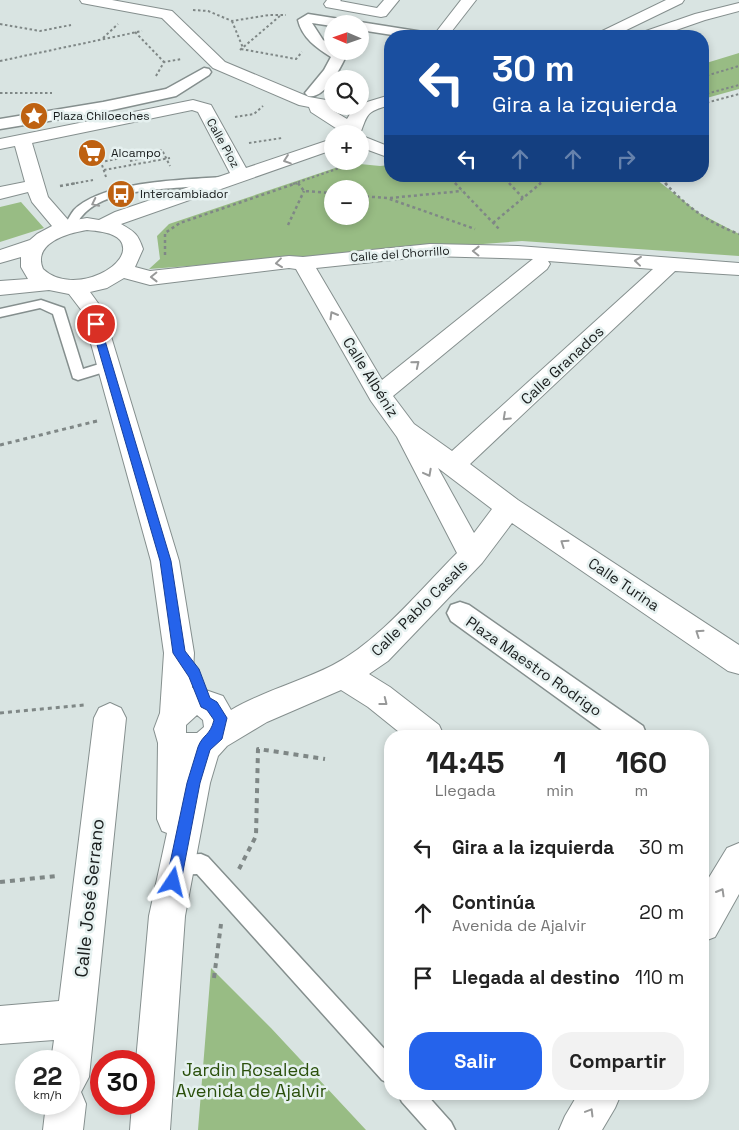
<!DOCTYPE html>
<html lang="es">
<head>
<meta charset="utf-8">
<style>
  :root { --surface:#fff; --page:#f2f2f2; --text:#222; --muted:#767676; --accent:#2563eb }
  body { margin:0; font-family:"Space Grotesk",sans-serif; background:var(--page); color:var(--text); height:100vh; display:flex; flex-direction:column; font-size:19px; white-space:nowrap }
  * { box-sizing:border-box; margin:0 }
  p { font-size:16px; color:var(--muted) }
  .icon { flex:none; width:28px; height:28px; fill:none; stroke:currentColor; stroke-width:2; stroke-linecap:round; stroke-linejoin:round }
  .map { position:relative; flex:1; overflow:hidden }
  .sheet { position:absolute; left:384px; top:730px; width:325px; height:370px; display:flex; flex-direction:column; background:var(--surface); border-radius:20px; box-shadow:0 2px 8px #0003 }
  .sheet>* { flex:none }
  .guide { position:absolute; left:384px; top:30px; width:325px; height:152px; border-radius:20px; box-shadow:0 2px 8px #0003; background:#1a4fa0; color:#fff; overflow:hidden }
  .needle { width:32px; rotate:272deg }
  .buttons { position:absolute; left:324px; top:15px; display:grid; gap:10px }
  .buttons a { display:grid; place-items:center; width:45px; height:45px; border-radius:50%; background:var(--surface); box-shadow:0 2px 8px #0003; font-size:25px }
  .speed { position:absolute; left:15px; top:1050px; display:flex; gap:10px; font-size:25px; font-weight:700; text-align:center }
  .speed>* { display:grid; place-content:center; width:65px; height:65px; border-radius:50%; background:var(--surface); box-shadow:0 2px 8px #0003; line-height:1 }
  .speed small { font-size:12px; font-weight:400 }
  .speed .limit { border:8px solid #d22; background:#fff; color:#111 }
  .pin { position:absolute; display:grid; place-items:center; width:42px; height:42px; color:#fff; margin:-21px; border:2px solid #fff; border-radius:50%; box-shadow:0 1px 5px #0007 }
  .me { position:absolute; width:55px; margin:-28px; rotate:10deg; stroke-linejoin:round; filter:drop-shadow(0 0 4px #0008) }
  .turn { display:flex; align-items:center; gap:18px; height:105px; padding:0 25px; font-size:22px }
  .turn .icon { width:65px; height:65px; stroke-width:2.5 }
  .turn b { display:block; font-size:35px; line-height:42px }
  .lanes { display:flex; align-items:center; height:48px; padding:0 25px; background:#0003; justify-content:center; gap:25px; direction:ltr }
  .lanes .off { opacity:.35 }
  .eta { display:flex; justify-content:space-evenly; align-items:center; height:85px; text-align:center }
  .eta b { font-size:30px; font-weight:600; line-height:35px }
  .button { display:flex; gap:10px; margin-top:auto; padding:10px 25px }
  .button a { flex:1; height:58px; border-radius:20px; background:var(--accent); color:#fff; font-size:20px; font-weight:600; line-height:58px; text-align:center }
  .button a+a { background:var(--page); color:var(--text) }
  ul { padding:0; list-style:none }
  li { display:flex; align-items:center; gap:15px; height:65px; padding:0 25px }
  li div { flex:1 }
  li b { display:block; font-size:19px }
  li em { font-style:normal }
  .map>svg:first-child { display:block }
  .green { fill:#98bc84; fill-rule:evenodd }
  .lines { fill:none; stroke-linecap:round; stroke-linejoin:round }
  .service-casing { stroke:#858f8e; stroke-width:3 }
  .pedestrian-casing { stroke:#858f8e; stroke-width:3 }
  .minor-casing { stroke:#858f8e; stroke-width:2 }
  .path-far3 { stroke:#7f8786; stroke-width:2; stroke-dasharray:2.5 2.5; stroke-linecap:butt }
  .path-far2 { stroke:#7f8786; stroke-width:2.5; stroke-dasharray:3 3; stroke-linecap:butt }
  .path-far1 { stroke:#7f8786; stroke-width:3; stroke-dasharray:4 4; stroke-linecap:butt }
  .path { stroke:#7f8786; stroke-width:4; stroke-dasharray:5 5; stroke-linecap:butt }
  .service { fill:#fff; fill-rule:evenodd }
  .pedestrian { fill:#fff; fill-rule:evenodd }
  .minor { fill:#fff; fill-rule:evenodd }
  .oneway { stroke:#989999 }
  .route { fill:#2563eb; stroke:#184099 }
  .labels { text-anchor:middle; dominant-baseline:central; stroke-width:5; stroke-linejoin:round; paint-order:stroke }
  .far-poi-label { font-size:12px; fill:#191d1d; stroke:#e6f1f0; text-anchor:start }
  .far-street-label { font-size:12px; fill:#191d1d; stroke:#e6f1f0 }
  .street-label { font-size:15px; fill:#191d1d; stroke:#e6f1f0 }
  .near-street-label { font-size:18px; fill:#191d1d; stroke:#e6f1f0 }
  .near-park-label { font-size:18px; fill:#2b500c; stroke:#e6f1f0 }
</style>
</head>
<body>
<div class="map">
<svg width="739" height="1130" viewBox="0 0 739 1130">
  <rect width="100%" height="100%" fill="#d9e4e2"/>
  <path class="green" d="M739,53V89L703,99V64Z
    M350,163L380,166L390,165V176H652L699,213L739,234V256L522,241L149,269L160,259L157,236L169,224ZM332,189H360V216H332Z
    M21,202L44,228L0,242V207Z
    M211,968L271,1028L366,1130H198Z"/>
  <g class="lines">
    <defs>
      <path id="service" d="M223,177L228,180L227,182C187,192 111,182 82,216C78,220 77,225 74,229H66L64,227C67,221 70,215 74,210C103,181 183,180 223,177Z
        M41,300L64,308L65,311L83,369L109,361L114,363L116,366L114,369L78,380L73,378L53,314L40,308L0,317V309Z
        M201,854L208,857L390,1055V1084L382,1080L197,874L176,875L169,872L166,865L169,858L176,855Z
        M398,1094H426L451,1122L455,1130H427L402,1102Z"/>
      <path id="pedestrian" d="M308,14L346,20L353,24H332V26L312,23L323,40L332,46V51H341L346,56C340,69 324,100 308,96L305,93L324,70L331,57C317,48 302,38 298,20Z
        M360,22L423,32L430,36H399L360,30V24H355Z
        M204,68L209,69L211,72L209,75L176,96L103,112L0,129V119L103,102L166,89Z
        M460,602L469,605L643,726L647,736H610L451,621L447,613L451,605Z"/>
      <path id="minor" d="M80,0H112L172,11L225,62L309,97L332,101V106H360L367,102L390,95V105C365,112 368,114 360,134H345L311,112L309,107L299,105L213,68L162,18L87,4L82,3ZM334,111L350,114L347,119Z
        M327,0H341L340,1L377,8L384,0H399L386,16L381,17L326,7L324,4Z
        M461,0H476L448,36H433Z
        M666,0H684L682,3L614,36H595L598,33Z
        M739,3V11L705,20L659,36H637L640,33L695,14Z
        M193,100L211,105L246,168L332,139V150L121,224C135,232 138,234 143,249L135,267L150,271L289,256L303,257L430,244L518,246L739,263V275L675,271L470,464L518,500L739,645V674L728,671L512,523L482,563L388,661L369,674L390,687L439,725L444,736H404L368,707L341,690L267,722L227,746L218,756L210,783L185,916L170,1130H130L132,1104H144V1061H136L149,916L167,833L162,831L157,819L158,743L154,729L160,713L164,653L151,561L82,311L69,294L49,290L0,295V281L28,279L21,267V257L0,263V250L30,240L37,234L52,226L32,202L28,192L0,199V187L25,182L15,146L0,149V139ZM192,110L198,112L230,173L115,212L99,220L87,218L69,221L48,197L32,143ZM87,230C97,231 113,232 120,240C138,263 74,298 43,269C32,243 68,233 87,230ZM430,256L533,259L382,380L316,268ZM548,261L653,269L452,451L414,424L393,396L547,269L550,264ZM289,268L296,269L371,401L397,437L457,553C420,590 379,641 333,665C300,682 263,691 231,710L223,696L197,687L192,688L194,653L179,561L103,310L90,292L107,288L124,278L150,285ZM438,468L492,509L474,533ZM197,715L203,720L204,727L197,733H186V725Z
        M360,135L390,147V158L360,147Z
        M110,703L121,708L126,718L89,1077L81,1092L86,1104L83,1130H43L46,1104H69V1061H51L54,1040L0,1044V1006L59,1001L94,718L99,708Z
        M739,843V894L715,937L702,942V889L727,848Z
        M578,1094H621L615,1108L602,1130H559L565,1116Z"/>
    </defs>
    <use href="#service" class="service-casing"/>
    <use href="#pedestrian" class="pedestrian-casing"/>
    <use href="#minor" class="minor-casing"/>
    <path class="path-far3" d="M193,10L208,11L232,21L269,15H286
      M232,21L243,48
      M0,24L40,31L71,25
      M135,32L164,62
      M103,38L118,24
      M241,49L296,59L302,52
      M240,50L281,15
      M0,61L142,31
      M156,76L164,62L182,59
      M702,77L739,66
      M0,93H52
      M702,95L739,85
      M702,104L739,94
      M235,117L254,114L263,106
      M249,143L282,138
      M130,161L163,153
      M104,170L170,158
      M448,176L456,184
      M503,176L510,184
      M659,176L667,184
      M106,177L101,162L162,150L170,166
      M71,184L93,180
      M293,184L357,162
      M539,184L549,176"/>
    <path class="path-far2" d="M298,183L304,191L332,193
      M455,183L500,230
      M509,183L523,198
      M665,183C687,207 709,223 739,234
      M60,186L77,183
      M360,196L387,198L475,229
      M390,198L462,191
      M493,223L541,183
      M288,225L304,191
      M165,255V233L180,223L297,183
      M93,422L97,421"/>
    <path class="path-far1" d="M0,445L97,421
      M0,713L84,705"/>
    <path class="path" d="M239,869L256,836L258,749L325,759
      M0,882L57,876
      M214,978L221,924"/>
    <use href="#service" class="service"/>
    <use href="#pedestrian" class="pedestrian"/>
    <use href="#minor" class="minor"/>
  </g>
  <defs><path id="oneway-chevron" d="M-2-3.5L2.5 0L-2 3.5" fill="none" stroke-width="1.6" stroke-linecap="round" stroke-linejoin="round" transform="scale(1.25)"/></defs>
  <g class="oneway">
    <use href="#oneway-chevron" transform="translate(287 160) rotate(161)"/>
    <use href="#oneway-chevron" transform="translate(95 203) rotate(154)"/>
    <use href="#oneway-chevron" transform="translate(476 251) rotate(-179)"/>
    <use href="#oneway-chevron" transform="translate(638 261) rotate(-174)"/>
    <use href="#oneway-chevron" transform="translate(279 263) rotate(173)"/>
    <use href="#oneway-chevron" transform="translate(154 277) rotate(179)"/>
    <use href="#oneway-chevron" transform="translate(333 315) rotate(-120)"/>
    <use href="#oneway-chevron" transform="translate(416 364) rotate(-39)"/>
    <use href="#oneway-chevron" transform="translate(506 417) rotate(137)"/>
    <use href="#oneway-chevron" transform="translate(428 473) rotate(62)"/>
    <use href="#oneway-chevron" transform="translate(564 543) rotate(-146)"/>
    <use href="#oneway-chevron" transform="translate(699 633) rotate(-146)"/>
    <use href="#oneway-chevron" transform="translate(384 702) rotate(38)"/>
    <use href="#oneway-chevron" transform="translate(721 892) rotate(-60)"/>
    <use href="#oneway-chevron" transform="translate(590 1112) rotate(-59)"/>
  </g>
  <path class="route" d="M96,321L100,324L171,561L185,651L199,669L210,698L217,702L227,718L222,739L210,750L200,783L181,882L178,887L173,889L168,887L166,882L187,783L198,747C203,734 210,736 214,720L207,710L201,707L189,677L173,653L160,561L91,324Z"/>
  <defs>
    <symbol id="sight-disc" viewBox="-11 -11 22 22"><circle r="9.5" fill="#be6111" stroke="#e6f1f0"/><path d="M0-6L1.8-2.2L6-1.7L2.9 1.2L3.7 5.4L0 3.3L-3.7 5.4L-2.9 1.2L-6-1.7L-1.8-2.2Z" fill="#fff"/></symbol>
    <symbol id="supermarket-disc" viewBox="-11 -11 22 22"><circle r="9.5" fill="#be6111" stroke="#e6f1f0"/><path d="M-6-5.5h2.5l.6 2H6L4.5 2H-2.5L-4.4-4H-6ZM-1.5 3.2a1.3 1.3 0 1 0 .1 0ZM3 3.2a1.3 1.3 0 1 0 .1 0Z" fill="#fff"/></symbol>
    <symbol id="bus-disc" viewBox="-11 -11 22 22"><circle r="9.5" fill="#be6111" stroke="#e6f1f0"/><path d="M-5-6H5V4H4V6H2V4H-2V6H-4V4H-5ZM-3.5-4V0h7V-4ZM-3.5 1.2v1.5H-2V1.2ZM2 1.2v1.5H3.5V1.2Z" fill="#fff"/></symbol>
  </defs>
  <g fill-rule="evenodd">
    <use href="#sight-disc" x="18" y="100" width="32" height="32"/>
    <use href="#supermarket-disc" x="76" y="137" width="32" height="32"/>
    <use href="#bus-disc" x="105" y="178" width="32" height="32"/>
  </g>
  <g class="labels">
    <g class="far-poi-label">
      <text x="53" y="116">Plaza Chiloeches</text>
      <text x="111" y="153">Alcampo</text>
      <text x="140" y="194">Intercambiador</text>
    </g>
    <g class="far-street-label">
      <text transform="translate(223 143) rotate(61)">Calle Pioz</text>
      <text transform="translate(400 254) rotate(-4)">Calle del Chorrillo</text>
    </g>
    <g class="street-label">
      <text transform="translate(562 365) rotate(-43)">Calle Granados</text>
      <text transform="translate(371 377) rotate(58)">Calle Albéniz</text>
      <text transform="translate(624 584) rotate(34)">Calle Turina</text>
      <text transform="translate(419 608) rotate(-45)">Calle Pablo Casals</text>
      <text transform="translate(534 666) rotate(35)">Plaza Maestro Rodrigo</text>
    </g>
    <g class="near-street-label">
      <text transform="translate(89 898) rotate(-84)">Calle José Serrano</text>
    </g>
    <g class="near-park-label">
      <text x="251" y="1069">Jardin Rosaleda<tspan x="251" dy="21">Avenida de Ajalvir</tspan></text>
    </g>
  </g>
</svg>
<div class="buttons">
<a><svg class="needle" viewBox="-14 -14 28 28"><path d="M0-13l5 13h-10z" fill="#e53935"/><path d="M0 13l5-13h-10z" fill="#767676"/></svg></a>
<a><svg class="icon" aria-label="search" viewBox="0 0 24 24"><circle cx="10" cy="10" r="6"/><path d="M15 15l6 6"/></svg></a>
<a>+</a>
<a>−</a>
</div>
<div class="speed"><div>22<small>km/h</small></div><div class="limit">30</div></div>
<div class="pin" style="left:96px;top:324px;background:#d93025"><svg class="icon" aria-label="arrive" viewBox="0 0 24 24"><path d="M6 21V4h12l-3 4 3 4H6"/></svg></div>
<svg class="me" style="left:173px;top:882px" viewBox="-20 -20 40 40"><path d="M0-17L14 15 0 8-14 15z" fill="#2563eb" stroke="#fff" stroke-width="4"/></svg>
<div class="guide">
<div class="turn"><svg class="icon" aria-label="left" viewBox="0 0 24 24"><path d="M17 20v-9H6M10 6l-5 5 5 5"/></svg><div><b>30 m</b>Gira a la izquierda</div></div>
<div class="lanes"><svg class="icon" aria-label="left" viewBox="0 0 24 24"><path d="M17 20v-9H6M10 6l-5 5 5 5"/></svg><svg class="icon off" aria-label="ahead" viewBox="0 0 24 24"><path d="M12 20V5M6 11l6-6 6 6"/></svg><svg class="icon off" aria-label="ahead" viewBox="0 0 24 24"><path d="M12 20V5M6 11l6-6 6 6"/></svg><svg class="icon off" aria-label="right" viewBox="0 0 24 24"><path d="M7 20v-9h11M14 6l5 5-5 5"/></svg></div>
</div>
<section class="sheet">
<div class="eta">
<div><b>14:45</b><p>Llegada</p></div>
<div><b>1</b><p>min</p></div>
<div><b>160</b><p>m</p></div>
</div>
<ul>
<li><svg class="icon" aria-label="left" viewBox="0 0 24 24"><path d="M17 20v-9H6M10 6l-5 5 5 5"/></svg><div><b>Gira a la izquierda</b></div><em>30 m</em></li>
<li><svg class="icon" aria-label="ahead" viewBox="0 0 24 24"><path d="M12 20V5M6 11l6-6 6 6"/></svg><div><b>Continúa</b><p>Avenida de Ajalvir</p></div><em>20 m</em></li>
<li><svg class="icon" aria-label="arrive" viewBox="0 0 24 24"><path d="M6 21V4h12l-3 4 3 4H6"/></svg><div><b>Llegada al destino</b></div><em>110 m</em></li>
</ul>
<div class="button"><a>Salir</a><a>Compartir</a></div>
</section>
</div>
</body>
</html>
